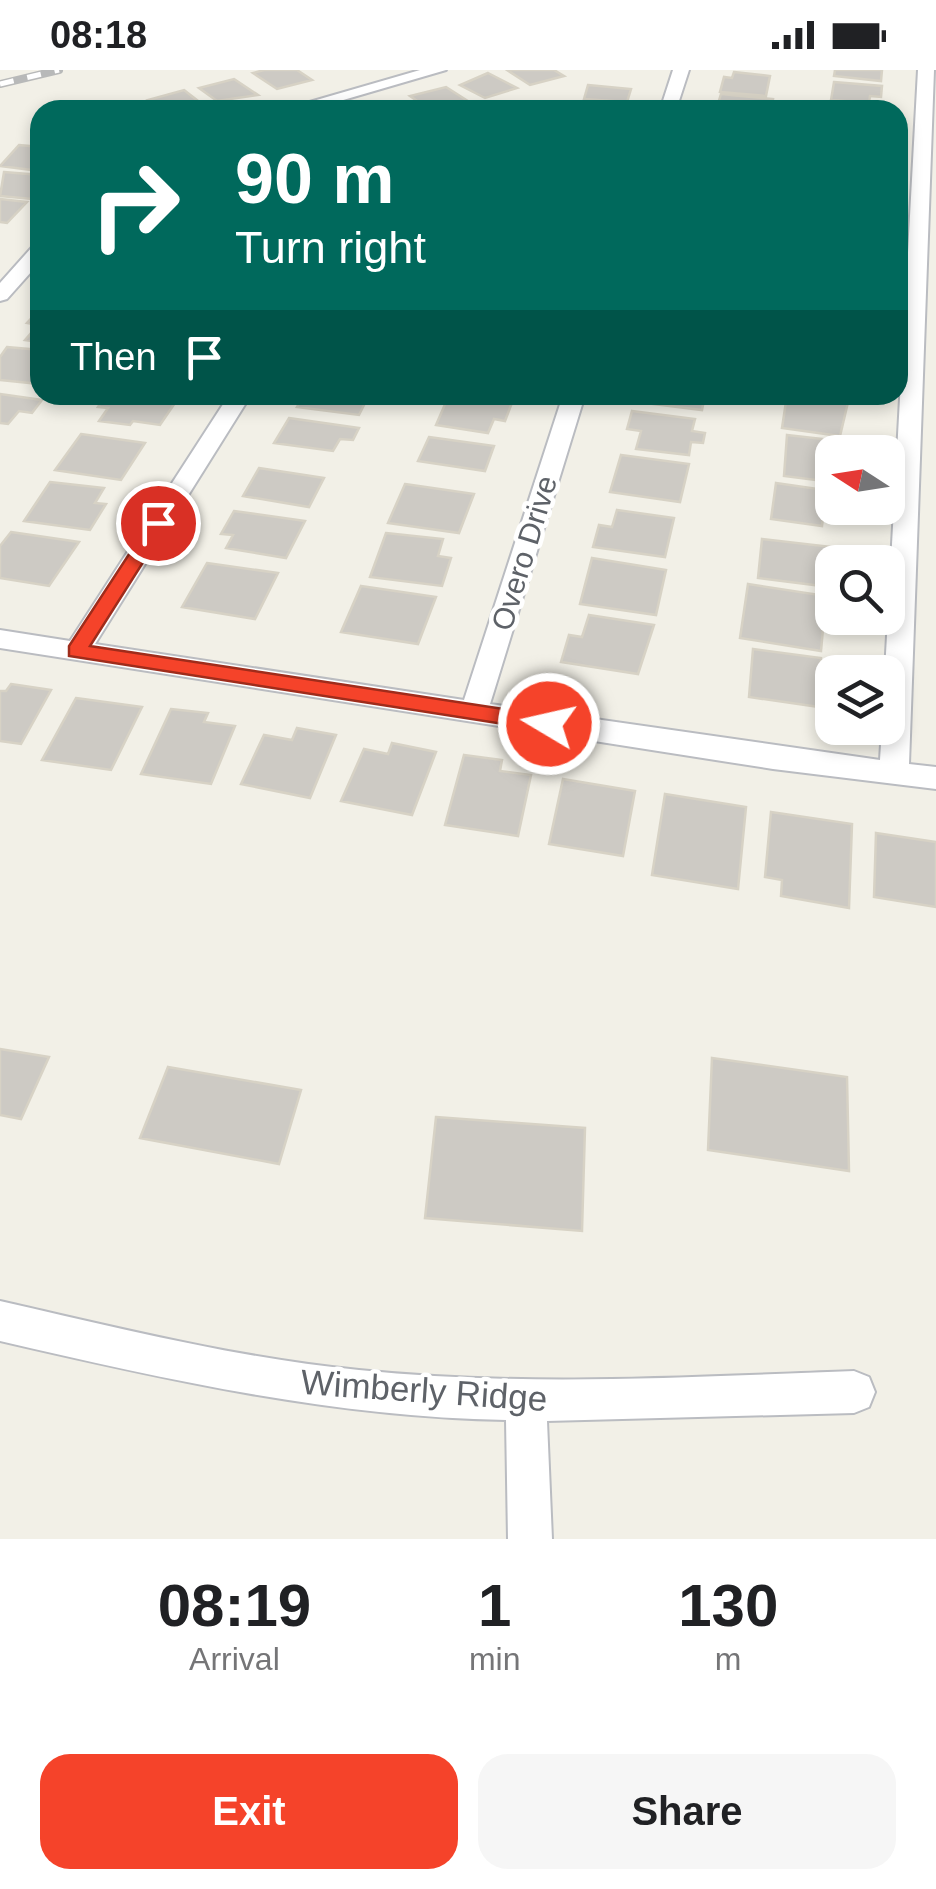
<!DOCTYPE html>
<html lang="en">
<head>
<meta charset="utf-8">
<style>
  :root { --surface:#fff; --page:#f6f6f6; --text:#202124; --muted:#757577; --accent:#f5432a }
  body { margin:0; font-family:Arial,sans-serif; background:var(--page); color:var(--text); height:100vh; display:flex; flex-direction:column; font-size:38px; white-space:nowrap }
  * { box-sizing:border-box; margin:0 }
  p { font-size:32px; color:var(--muted) }
  .icon { flex:none; width:55px; height:55px; fill:none; stroke:currentColor; stroke-width:2; stroke-linecap:round; stroke-linejoin:round }
  .map { position:relative; height:1469px; overflow:hidden }
  .side { display:flex; flex-direction:column; background:var(--surface); flex:1 }
  .side>* { flex:none }
  .top-card { position:absolute; left:30px; top:30px; width:878px; height:305px; border-radius:30px; box-shadow:0 5px 15px #0003; background:#00695c; color:#fff; overflow:hidden }
  .needle { width:65px; rotate:282deg }
  .fabs { position:absolute; left:815px; top:365px; display:grid; gap:20px }
  .fabs a { display:grid; place-items:center; width:90px; height:90px; border-radius:20px; background:var(--surface); box-shadow:0 5px 15px #0003; font-size:50px }
  .pin { position:absolute; display:grid; place-items:center; width:85px; height:85px; color:#fff; margin:-42px; border:5px solid #fff; border-radius:50%; box-shadow:0 2px 10px #0007 }
  .me { position:absolute; width:110px; margin:-55px; rotate:279deg; stroke-linejoin:round; filter:drop-shadow(0 0 8px #0008) }
  .turn { display:flex; align-items:center; gap:35px; height:210px; padding:0 40px; font-size:45px }
  .turn .icon { width:130px; height:130px; stroke-width:2.5 }
  .turn b { display:block; font-size:70px; line-height:85px }
  .then { display:flex; align-items:center; height:95px; padding:0 40px; background:#0003; gap:20px; font-size:38px }
  .eta { display:flex; justify-content:space-evenly; align-items:center; height:170px; text-align:center }
  .eta b { font-size:60px; font-weight:700; line-height:70px }
  .button { display:flex; gap:20px; margin-top:auto; padding:20px 40px }
  .button a { flex:1; height:115px; border-radius:30px; background:var(--accent); color:#fff; font-size:40px; font-weight:700; line-height:115px; text-align:center }
  .button a+a { background:var(--page); color:var(--text) }
  .status { display:flex; justify-content:space-between; align-items:center; height:70px; padding:0 50px; background:var(--surface); direction:ltr }
  .status svg { height:28px; fill:currentColor }
  .map>svg:first-child { display:block }
  .building { fill:#cdcac4; stroke:#d7d2c5; stroke-width:2.5 }
  .lines { fill:none; stroke-linecap:round; stroke-linejoin:round }
  .street-casing { stroke:#babcc1; stroke-width:4 }
  .street { fill:#fff; fill-rule:evenodd }
  .rail-casing { stroke:#b8b9b9; stroke-width:8 }
  .rail { stroke:#fff; stroke-width:5; stroke-dasharray:14; stroke-linecap:butt }
  .route { fill:#f5432a; stroke:#9f2c1b; stroke-width:2.5 }
  .labels { text-anchor:middle; dominant-baseline:central; stroke-width:9; stroke-linejoin:round; paint-order:stroke }
  .street-label { font-size:30px; fill:#5e6268; stroke:#fff }
  .near-street-label { font-size:35px; fill:#5e6268; stroke:#fff }
</style>
</head>
<body>
<div class="status"><b>08:18</b><svg viewBox="0 0 49 12"><path d="M0 12V9h3v3zM5 12V6h3v6zM10 12V3h3v9zM15 12V0h3v12zM26 1h20v11H26zM47 4h2v5h-2z"/></svg></div>
<div class="map">
<svg width="936" height="1469" viewBox="0 0 936 1469">
  <rect width="100%" height="100%" fill="#f2f0e7"/>
  <path class="building" d="M264,0H297L312,10L277,19L253,3Z
    M507,0H554L564,6L530,15Z
    M835,0H882L881,11L834,6Z
    M734,2L770,6L766,26L720,22L724,7L732,8Z
    M488,3L517,18L485,28L460,15Z
    M234,9L258,25L217,31L199,18Z
    M834,12L882,16L881,27L870,26L869,33L831,30Z
    M588,15L631,19L627,32L584,29Z
    M446,17L471,33L430,40L410,26Z
    M184,20L207,38L161,40L148,30Z
    M721,24L773,29L771,40H716Z
    M828,33L877,38L876,40H826Z
    M19,75L40,77V101L0,96Z
    M4,102L40,105V121L32,129L0,126Z
    M0,129L27,132L7,153L0,152Z
    M39,240L40,272L25,270L38,255L27,253Z
    M7,277L40,280V314L0,310V287Z
    M0,324L42,330L32,343L19,341L8,354L0,353Z
    M106,325H117L175,333L160,355L133,351L130,355L99,351L108,338L98,337Z
    M304,325H369L359,345L297,337Z
    M449,325H476L513,330L505,351L494,349L488,363L436,355Z
    M639,325H705L702,340L637,332Z
    M787,325L849,328L840,366L782,358Z
    M632,341L695,349L692,361L705,363L703,373L691,372L689,385L636,379L641,361L627,359Z
    M289,348L359,358L353,370L340,369L333,381L274,373Z
    M81,364L145,373L121,410L55,400Z
    M787,365L841,371V382H832V412L784,406Z
    M429,367L494,376L485,401L418,391Z
    M621,385L689,394L680,432L610,422Z
    M259,398L324,408L309,437L243,426Z
    M50,412L104,418L95,433L106,434L90,460L24,451Z
    M776,413L832,421V438H839V442L824,440L822,456L771,449Z
    M405,414L474,424L459,463L388,453Z
    M617,440L674,448L665,487L593,477L599,455L612,457Z
    M234,441L305,451L286,488L226,478L233,465L221,464Z
    M11,462L79,472L49,516L0,508V476Z
    M386,463L443,469L438,486L451,488L442,516L370,507Z
    M762,469L832,477L830,517L758,508Z
    M592,488L666,500L656,545L580,534Z
    M207,493L278,503L255,549L182,537Z
    M748,514L826,526L821,581L740,568Z
    M361,516L436,527L418,574L341,562Z
    M589,545L654,555L638,604L561,592L569,565L582,567Z
    M753,579L821,588L819,637L749,627Z
    M11,614L51,620L21,674L0,671V621H6Z
    M76,628L142,637L111,700L42,690Z
    M171,639L208,643L204,652L235,656L211,714L141,704Z
    M297,658L336,665L310,728L241,714L264,665L292,670Z
    M392,673L436,682L412,745L341,731L364,679L388,684Z
    M464,685L502,690L500,701L531,705L518,766L445,755Z
    M563,709L635,721L623,786L549,774Z
    M665,724L746,737L738,819L652,805Z
    M771,742L852,754L849,838L781,826L782,810L765,807Z
    M876,763L936,772V837L874,827Z
    M0,979L49,987L21,1049L0,1045Z
    M712,988L847,1007L849,1101L708,1080Z
    M168,997L301,1020L279,1094L140,1068Z
    M436,1047L585,1058L582,1161L425,1148Z"/>
  <g class="lines">
    <defs>
      <path id="street" d="M420,0H446L309,40H282Z
        M673,0H689L676,40H660Z
        M918,0H934L909,694L936,697V719L773,699L0,578V560L70,571L229,325H251L95,574L464,630L563,325H585L490,634L880,690L882,658H888L885,602Z
        M40,174V192L7,229L0,231V213L33,176Z
        M0,1231C119,1258 237,1288 359,1300C523,1317 689,1307 854,1301L869,1307L875,1322L869,1337L854,1343L547,1351L552,1469H508L506,1350C333,1347 168,1310 0,1271Z"/>
    </defs>
    <use href="#street" class="street-casing"/>
    <use href="#street" class="street"/>
    <defs>
      <path id="rail" d="M0,14L59,0"/>
    </defs>
    <use href="#rail" class="rail-casing"/>
    <use href="#rail" class="rail"/>
  </g>
  <path class="route" d="M158,447L168,453L90,576L549,646L560,654L549,661L69,586V576L152,449Z"/>
  <g class="labels">
    <g class="street-label">
      <text transform="translate(524 483) rotate(-73)">Overo Drive</text>
    </g>
    <g class="near-street-label">
      <text transform="translate(424 1320) rotate(4)">Wimberly Ridge</text>
    </g>
  </g>
</svg>
<div class="fabs">
<a><svg class="needle" viewBox="-14 -14 28 28"><path d="M0-13l5 13h-10z" fill="#e53935"/><path d="M0 13l5-13h-10z" fill="#757577"/></svg></a>
<a><svg class="icon" aria-label="search" viewBox="0 0 24 24"><circle cx="10" cy="10" r="6"/><path d="M15 15l6 6"/></svg></a>
<a><svg class="icon" aria-label="layers" viewBox="0 0 24 24"><path d="M12 4l9 5-9 5-9-5zM3 14l9 5 9-5"/></svg></a>
</div>
<div class="pin" style="left:158px;top:453px;background:#d93025"><svg class="icon" aria-label="arrive" viewBox="0 0 24 24"><path d="M6 21V4h12l-3 4 3 4H6"/></svg></div>
<svg class="me" style="left:549px;top:654px" viewBox="-20 -20 40 40"><circle r="17" fill="#f5432a" stroke="#fff" stroke-width="3"/><path d="M0-11L8 9 0 5-8 9z" fill="#fff"/></svg>
<div class="top-card">
<div class="turn"><svg class="icon" aria-label="right" viewBox="0 0 24 24"><path d="M7 20v-9h11M14 6l5 5-5 5"/></svg><div><b>90 m</b>Turn right</div></div>
<div class="then">Then<svg class="icon" aria-label="arrive" viewBox="0 0 24 24"><path d="M6 21V4h12l-3 4 3 4H6"/></svg></div>
</div>
</div>
<section class="side">
<div class="eta">
<div><b>08:19</b><p>Arrival</p></div>
<div><b>1</b><p>min</p></div>
<div><b>130</b><p>m</p></div>
</div>
<div class="button"><a>Exit</a><a>Share</a></div>
</section>
</body>
</html>
